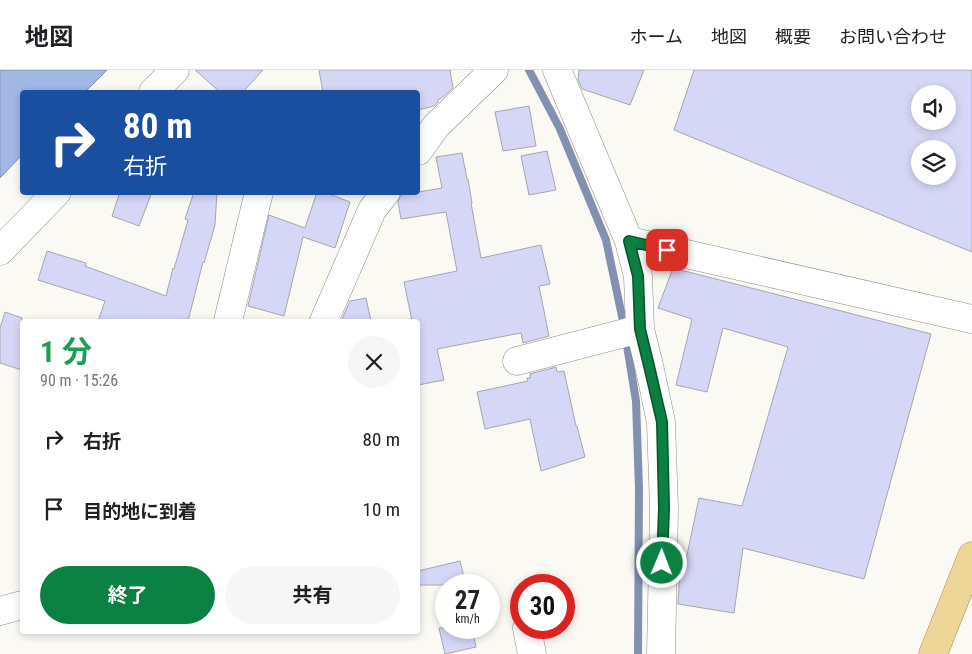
<!DOCTYPE html>
<html lang="ja">
<head>
<meta charset="utf-8">
<style>
  :root { --surface:#fff; --page:#f6f6f6; --text:#202124; --muted:#757577; --line:#e0e0e0; --accent:#0b8043 }
  body { margin:0; font-family:"Roboto Condensed","Noto Sans JP",sans-serif; background:var(--page); color:var(--text); height:100vh; display:flex; flex-direction:column; font-size:19px; white-space:nowrap }
  * { box-sizing:border-box; margin:0 }
  p { font-size:16px; color:var(--muted) }
  .icon { flex:none; width:28px; height:28px; fill:none; stroke:currentColor; stroke-width:2; stroke-linecap:round; stroke-linejoin:round }
  .map { position:relative; flex:1; overflow:hidden }
  .panel { position:absolute; left:20px; top:249px; width:400px; height:315px; display:flex; flex-direction:column; background:var(--surface); border-radius:5px; box-shadow:0 2px 8px #0003 }
  .panel>* { flex:none }
  .hud { position:absolute; left:20px; top:20px; width:400px; height:105px; border-radius:5px; box-shadow:0 2px 8px #0003; background:#1a4fa0; color:#fff; overflow:hidden }
  .buttons { position:absolute; left:911px; top:15px; display:grid; gap:10px }
  .buttons a { display:grid; place-items:center; width:45px; height:45px; border-radius:50%; background:var(--surface); box-shadow:0 2px 8px #0003; font-size:25px }
  .speed { position:absolute; left:435px; top:504px; display:flex; gap:10px; font-size:25px; font-weight:700; text-align:center }
  .speed>* { display:grid; place-content:center; width:65px; height:65px; border-radius:50%; background:var(--surface); box-shadow:0 2px 8px #0003; line-height:1 }
  .speed small { font-size:12px; font-weight:400 }
  .speed .limit { border:8px solid #d22; background:#fff; color:#111 }
  .pin { position:absolute; display:grid; place-items:center; width:42px; height:42px; color:#fff; margin:-21px; border-radius:10px; box-shadow:0 2px 8px #0006 }
  .me { position:absolute; width:55px; margin:-28px; rotate:1deg; stroke-linejoin:round; filter:drop-shadow(0 0 4px #0008) }
  .turn { display:flex; align-items:center; gap:18px; height:105px; padding:0 20px; font-size:22px }
  .turn .icon { width:65px; height:65px; stroke-width:2.5 }
  .turn b { display:block; font-size:35px; line-height:42px }
  .round { display:grid; place-items:center; flex:none; width:52px; height:52px; border-radius:26px; background:var(--page) }
  .summary { display:flex; align-items:center; justify-content:space-between; height:85px; padding:0 20px }
  h1 { font-size:30px; font-weight:700; line-height:38px; color:#1e9e55 }
  .action { display:flex; gap:10px; margin-top:auto; padding:10px 20px }
  .action a { flex:1; height:58px; border-radius:30px; background:var(--accent); color:#fff; font-size:20px; font-weight:700; line-height:58px; text-align:center }
  .action a+a { background:var(--page); color:var(--text) }
  ul { padding:0; list-style:none }
  li { display:flex; align-items:center; gap:15px; height:70px; padding:0 20px }
  li div { flex:1 }
  li b { display:block; font-size:19px }
  li em { font-style:normal }
  header { display:flex; align-items:center; gap:30px; box-sizing:border-box; height:70px; padding:0 25px; background:var(--surface); border-bottom:1px solid var(--line) }
  header strong { font-size:24px }
  nav { display:flex; gap:28px; margin-inline-start:auto; font-size:18px }
  .map>svg:first-child { display:block }
  .water { fill:#a1b7e5; stroke:#8291b0 }
  .lines { fill:none; stroke-linecap:round; stroke-linejoin:round }
  .stream { stroke:#8291b0; stroke-width:8 }
  .building { fill:#d6d7f6; stroke:#a6a6ac; fill-rule:evenodd }
  .minor-casing { stroke:#8d8c87; stroke-width:29 }
  .major-casing { stroke:#a68e48; stroke-width:29 }
  .minor { stroke:#fff; stroke-width:28 }
  .major { stroke:#edd697; stroke-width:28 }
  .route-casing { stroke:#07532c; stroke-width:12 }
  .route { stroke:#0b8043; stroke-width:9 }
</style>
</head>
<body>
<header>
<strong>地図</strong>
<nav><a>ホーム</a><a>地図</a><a>概要</a><a>お問い合わせ</a></nav>
</header>
<div class="map">
<svg width="972" height="584" viewBox="0 0 972 584">
  <rect width="100%" height="100%" fill="#fbf9f4"/>
  <path class="water" d="M0,0H107L85,22H22V85L0,108Z"/>
  <g class="lines">
    <path class="stream" d="M529,0L560,59L606,170L623,251L636,331L639,419L638,584"/>
  </g>
  <path class="building" d="M195,0H263L243,22H220Z
    M319,0H450L453,18L443,27L438,30V32L434,36L418,40V22H323Z
    M579,0H644L630,35L582,19L578,9Z
    M694,0H972V182L674,60ZM920,24H948V51H920ZM920,79H948V106H920Z
    M529,36L536,76L503,81L495,42Z
    M547,81L556,120L529,125L521,86Z
    M462,83L467,109H468L472,133H471L481,188L541,175L550,214L539,216L549,266L523,273L521,263L437,279L444,310L418,315V250L412,251L404,212L457,201L446,142L401,149L398,132L401,125L442,118L436,87Z
    M120,122H152L139,156L112,146Z
    M194,122H217L215,155L204,193L203,192L188,251H98L105,231L38,210L47,181L86,193L85,196L166,226L173,198L174,199L188,150L185,149Z
    M317,122H324L350,132L335,178L303,167L284,246L248,236L269,145L305,158Z
    M673,198L931,264L864,509L743,478L734,543L678,534L680,499H684L699,428L742,436L788,277L723,258L707,322L676,315L692,249L658,238Z
    M366,228L371,251H343V247L350,231Z
    M5,242L22,248V300L0,293V258Z
    M556,297L557,302L564,301L576,356H577L585,387L541,401L530,349L485,359L477,322L528,311L527,308H530V304Z
    M460,491L466,515H418V501Z
    M439,558H472L476,577L445,584Z"/>
  <g class="lines">
    <defs>
      <path id="minor" d="M557,0L629,171L638,206L640,259L650,300L661,352L664,439L661,584
        M153,22L175,0
        M418,81L436,56L494,0
        M629,171L972,249
        M0,181L57,122
        M228,251L259,122
        M324,251L372,140L386,122
        M517,291L640,259
        M0,541L22,535
        M527,558L532,584"/>
      <path id="major" d="M933,584L972,486"/>
    </defs>
    <use href="#minor" class="minor-casing"/>
    <use href="#major" class="major-casing"/>
    <use href="#minor" class="minor"/>
    <use href="#major" class="major"/>
  </g>
  <g class="lines">
    <defs>
      <path id="route" d="M662,493L664,438L662,352L650,300L640,259L638,206L629,171L667,180"/>
    </defs>
    <use href="#route" class="route-casing"/>
    <use href="#route" class="route"/>
  </g>
</svg>
<div class="buttons">
<a><svg class="icon" aria-label="sound" viewBox="0 0 24 24"><path d="M4 9h4l5-4v14l-5-4H4zM17 9q2 3 0 6"/></svg></a>
<a><svg class="icon" aria-label="layers" viewBox="0 0 24 24"><path d="M12 4l9 5-9 5-9-5zM3 14l9 5 9-5"/></svg></a>
</div>
<div class="speed"><div>27<small>km/h</small></div><div class="limit">30</div></div>
<div class="pin" style="left:667px;top:180px;background:#d93025"><svg class="icon" aria-label="arrive" viewBox="0 0 24 24"><path d="M6 21V4h12l-3 4 3 4H6"/></svg></div>
<svg class="me" style="left:662px;top:493px" viewBox="-20 -20 40 40"><circle r="17" fill="#0b8043" stroke="#fff" stroke-width="3"/><path d="M0-11L8 9 0 5-8 9z" fill="#fff"/></svg>
<div class="hud">
<div class="turn"><svg class="icon" aria-label="right" viewBox="0 0 24 24"><path d="M7 20v-9h11M14 6l5 5-5 5"/></svg><div><b>80 m</b>右折</div></div>
</div>
<section class="panel">
<div class="summary"><div><h1>1 分</h1><p>90 m · 15:26</p></div><a class="round"><svg class="icon" aria-label="close" viewBox="0 0 24 24"><path d="M6 6l12 12M18 6L6 18"/></svg></a></div>
<ul>
<li><svg class="icon" aria-label="right" viewBox="0 0 24 24"><path d="M7 20v-9h11M14 6l5 5-5 5"/></svg><div><b>右折</b></div><em>80 m</em></li>
<li><svg class="icon" aria-label="arrive" viewBox="0 0 24 24"><path d="M6 21V4h12l-3 4 3 4H6"/></svg><div><b>目的地に到着</b></div><em>10 m</em></li>
</ul>
<div class="action"><a>終了</a><a>共有</a></div>
</section>
</div>
</body>
</html>
